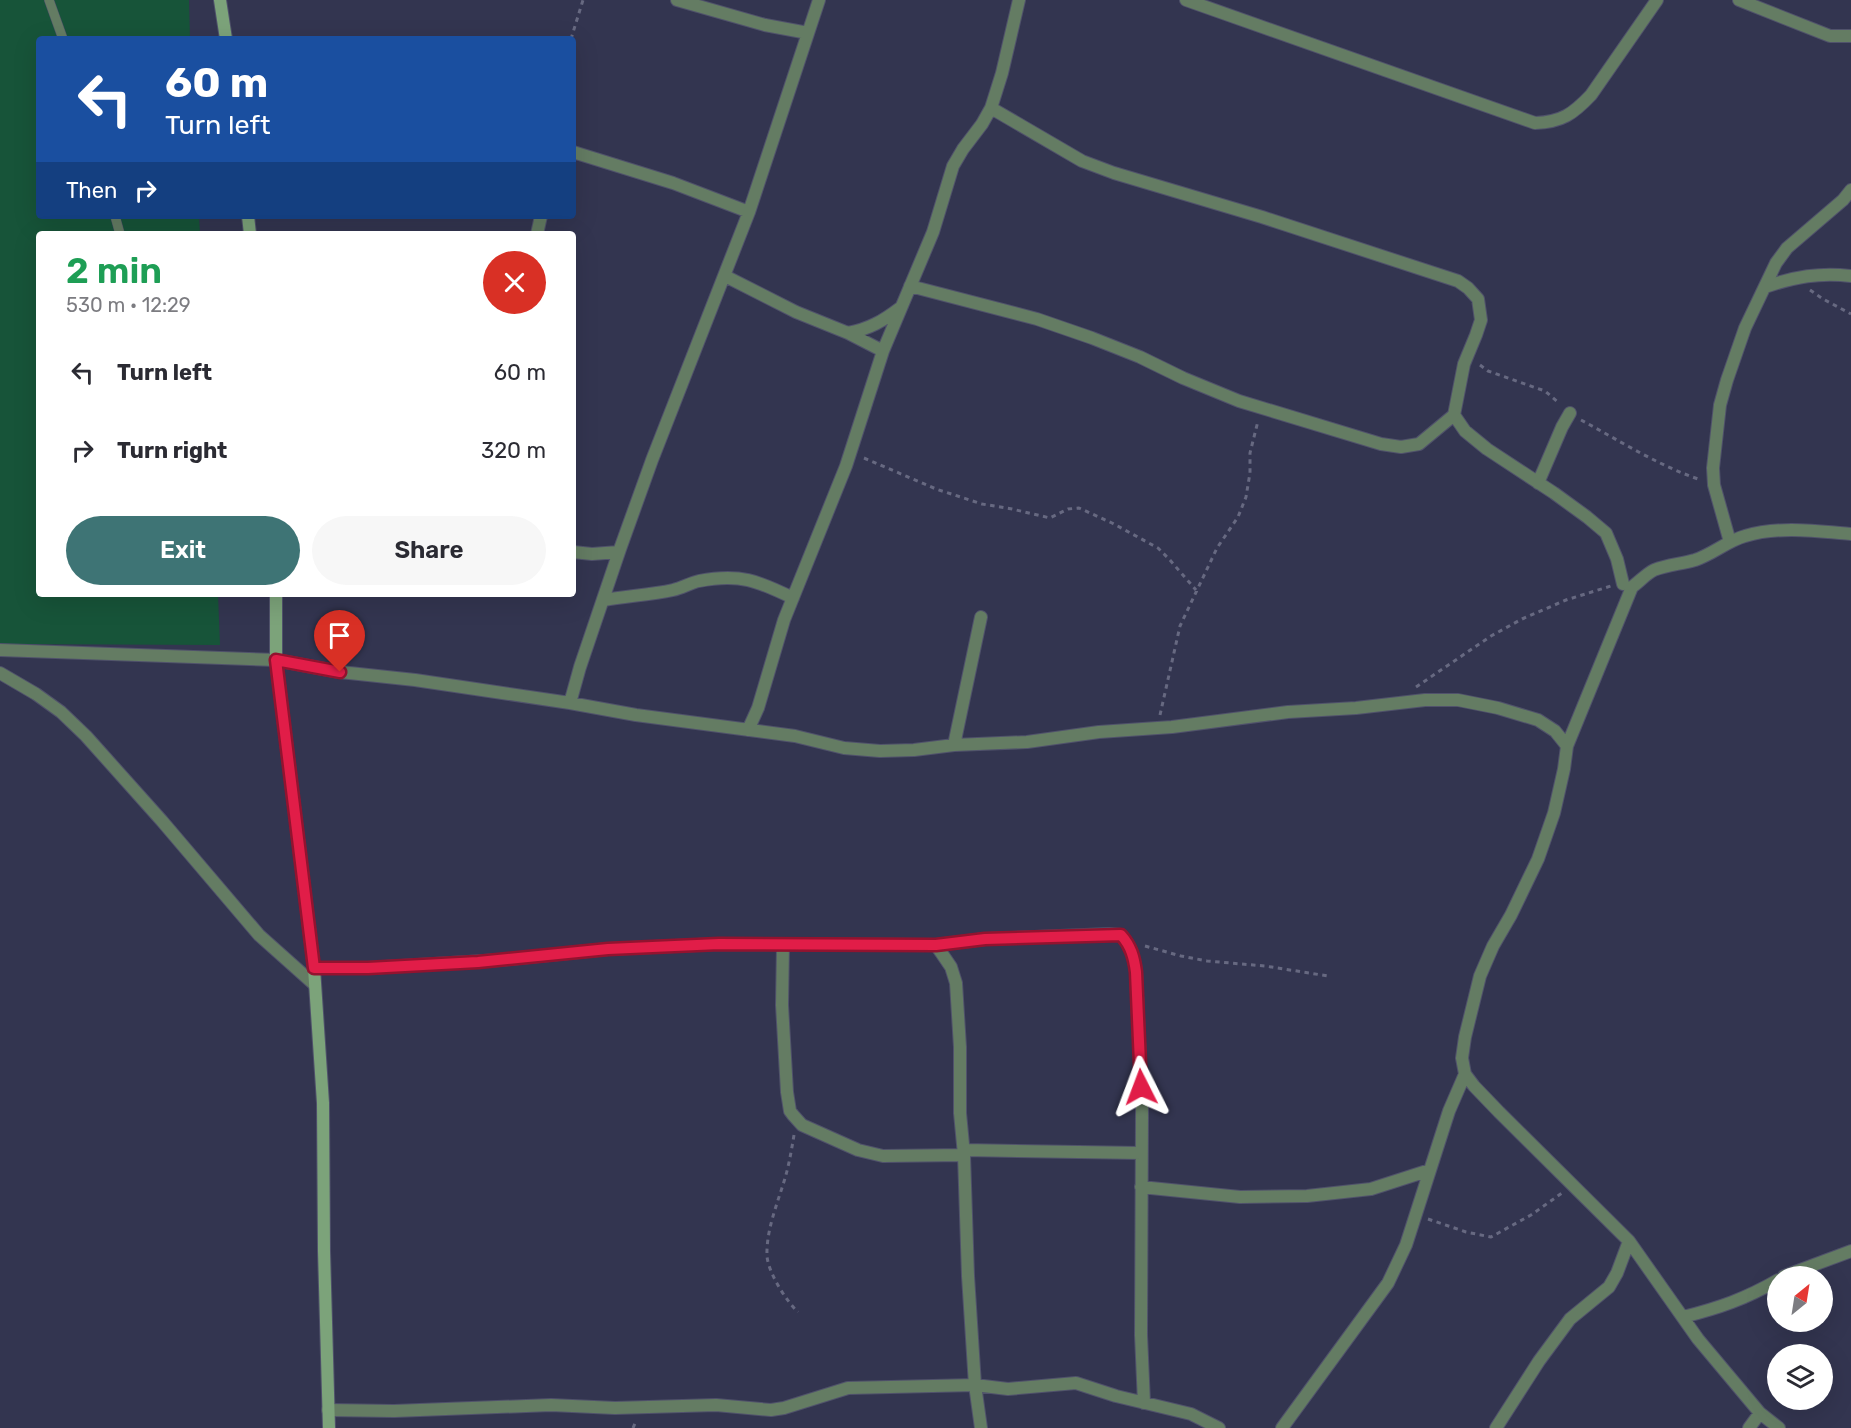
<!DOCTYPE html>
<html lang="en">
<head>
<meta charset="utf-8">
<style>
  :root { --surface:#fff; --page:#f7f7f7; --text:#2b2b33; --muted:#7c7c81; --accent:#3e7475 }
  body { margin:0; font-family:Rubik,sans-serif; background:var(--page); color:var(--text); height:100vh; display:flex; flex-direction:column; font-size:22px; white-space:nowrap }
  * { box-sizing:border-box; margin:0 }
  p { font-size:20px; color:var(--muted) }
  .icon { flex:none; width:33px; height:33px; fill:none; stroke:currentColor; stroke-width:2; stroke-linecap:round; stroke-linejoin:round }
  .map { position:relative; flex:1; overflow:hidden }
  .drawer { position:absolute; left:36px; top:231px; width:540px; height:366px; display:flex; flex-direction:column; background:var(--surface); border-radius:6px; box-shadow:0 6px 24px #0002 }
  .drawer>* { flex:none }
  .banner { position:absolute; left:36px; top:36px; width:540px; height:183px; border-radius:6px; box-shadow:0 6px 24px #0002; background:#1a4fa0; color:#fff; overflow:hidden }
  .needle { width:39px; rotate:30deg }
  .tools { position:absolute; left:1767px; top:1266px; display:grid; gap:12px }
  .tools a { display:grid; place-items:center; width:66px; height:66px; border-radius:50%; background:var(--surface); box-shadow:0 6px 24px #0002; font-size:30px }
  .pin { position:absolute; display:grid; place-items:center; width:51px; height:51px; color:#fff; margin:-62px -26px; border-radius:50% 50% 50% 0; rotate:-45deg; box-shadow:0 0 6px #0007 }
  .pin .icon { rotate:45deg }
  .me { position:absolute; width:66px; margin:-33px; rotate:357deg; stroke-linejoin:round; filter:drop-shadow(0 0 4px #0008) }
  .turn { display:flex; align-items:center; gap:21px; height:126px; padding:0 30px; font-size:27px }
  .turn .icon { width:78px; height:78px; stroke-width:2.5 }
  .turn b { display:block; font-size:42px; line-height:51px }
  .then { display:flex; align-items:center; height:57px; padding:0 30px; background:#0003; gap:12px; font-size:22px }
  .round { display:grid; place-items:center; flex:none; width:63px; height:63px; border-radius:32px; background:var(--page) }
  .overview { display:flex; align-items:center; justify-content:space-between; height:102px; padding:0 30px }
  h1 { font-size:36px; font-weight:600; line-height:45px; color:#1e9e55 }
  .cta { display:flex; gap:12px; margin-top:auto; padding:12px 30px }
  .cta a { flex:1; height:69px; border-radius:36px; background:var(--accent); color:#fff; font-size:24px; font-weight:600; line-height:69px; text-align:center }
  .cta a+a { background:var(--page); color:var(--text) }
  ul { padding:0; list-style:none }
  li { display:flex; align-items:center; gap:18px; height:78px; padding:0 30px }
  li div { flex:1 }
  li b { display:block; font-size:22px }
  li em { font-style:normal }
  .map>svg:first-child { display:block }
  .green { fill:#175439 }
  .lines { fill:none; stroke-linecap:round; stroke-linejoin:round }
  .lane-casing { stroke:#50526b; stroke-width:10 }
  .street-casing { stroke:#50526b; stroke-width:14 }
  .secondary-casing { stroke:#50526b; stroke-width:14 }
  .path { stroke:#676981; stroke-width:3; stroke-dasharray:4.5 4.5; stroke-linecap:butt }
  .lane { stroke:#647c63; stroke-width:9 }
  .street { stroke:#647c63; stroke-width:12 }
  .secondary { stroke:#7ca37a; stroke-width:12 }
  .route-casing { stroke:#92132f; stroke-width:15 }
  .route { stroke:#e11d48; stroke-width:10 }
</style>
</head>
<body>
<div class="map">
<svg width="1851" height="1428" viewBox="0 0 1851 1428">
  <rect width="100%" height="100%" fill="#333550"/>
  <path class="green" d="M0,0H189L190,39H39V216H199L200,234H39V594H218L220,645L0,644Z"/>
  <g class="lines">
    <defs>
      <path id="lane" d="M49,0L63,39
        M115,216L120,234"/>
      <path id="street" d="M677,0L765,25L808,33
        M1186,0L1535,123C1562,122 1573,114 1591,95L1657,0
        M1739,0L1830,36H1851
        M991,108L1082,161L1114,173L1262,217L1458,281L1468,288L1478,299L1481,320L1476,335L1464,364L1454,415L1465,431L1487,449L1554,493L1587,517L1606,533L1617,559L1623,584
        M573,152L673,183L749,212
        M537,234L541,216
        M725,276L796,312L848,333L883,351
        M910,286L1037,319L1092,338L1140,357L1183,378L1239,401L1381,444L1401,447L1419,444L1454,415
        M1765,287C1794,277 1820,272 1851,276
        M848,333C869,329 883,321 900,308
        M1538,483L1562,427L1570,413
        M1730,542L1714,485L1713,468L1720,405L1727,380L1745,328L1776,263L1787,248L1843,200L1851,190
        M573,552L592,554L619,552
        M604,600C626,596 650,595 673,590C682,588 690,583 699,581C740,573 758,581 793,598
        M0,650L276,660L340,672L415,680L570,703L636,715L795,736L844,748L880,751L914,750L954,745L1027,742L1099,732L1172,727L1288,712L1356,708L1425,700H1458L1498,708L1538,720L1555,731L1567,746L1564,769L1554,813L1538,859L1511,915L1493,946L1480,976L1465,1037L1462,1058L1465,1074L1474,1086L1499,1112L1629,1241L1698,1339L1760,1413L1779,1428
        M0,673L36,694L61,712L86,736L162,821L259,935L315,985
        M570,703L580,667L620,549L652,460L749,212L819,0
        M748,730L758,708L784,620L846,466L883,351L933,232L953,166L963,149L982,124L991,108L1002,73L1019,0
        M954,745L981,617
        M1567,746L1632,587C1639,582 1646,574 1654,570C1667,565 1681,564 1695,560C1713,554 1727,541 1745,536C1778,526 1816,531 1851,534
        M783,945L782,1005L787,1092L790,1111L793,1115L802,1125L858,1150L883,1156L964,1155
        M936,945L951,967L956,983L960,1047V1113L964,1155L968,1276L975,1385L981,1428
        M314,968H368L500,960L608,949L719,944L936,945L985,939L1109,934L1121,935C1131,946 1134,957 1136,972L1142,1108L1141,1335L1144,1403
        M964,1150L1141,1153
        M1141,1187L1240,1197L1307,1196L1371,1189L1430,1170
        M1784,1276L1851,1251
        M1683,1317C1719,1308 1745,1299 1778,1280
        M328,1410L394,1411L551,1405L615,1408L716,1405L771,1410L784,1408L848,1388L975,1385L1008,1389L1076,1383L1116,1396L1191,1414L1219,1428
        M1282,1428L1388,1283L1406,1245L1449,1111L1465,1074
        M1496,1428L1539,1361L1570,1319L1609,1287L1617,1273L1629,1241
        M1749,1428L1760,1413"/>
      <path id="secondary" d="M220,0L226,39
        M248,216L250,234
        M276,594V660L314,968L323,1103L324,1251L329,1428"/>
    </defs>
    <use href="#lane" class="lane-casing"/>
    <use href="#street" class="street-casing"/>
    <use href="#secondary" class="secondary-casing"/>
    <path class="path" d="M571,39L583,0
      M1810,290L1823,299L1851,314
      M1480,365L1488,371L1545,391L1559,403
      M1581,420C1620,441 1659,466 1701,480
      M864,458L936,489L982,504L1012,509L1050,518L1068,509L1079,508L1112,523L1158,548L1169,559L1196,590
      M1416,687L1491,636L1522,619L1566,600L1611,586
      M1160,715L1180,626L1217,548L1238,517L1246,497L1250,473V453L1258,421
      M1145,946L1181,956L1207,961L1265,966L1328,976
      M794,1135C792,1147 790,1159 787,1171C780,1198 766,1227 767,1256C768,1272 786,1301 798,1312
      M1428,1219L1466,1232L1491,1237L1531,1215L1562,1193
      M633,1428L636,1421"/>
    <use href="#lane" class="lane"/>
    <use href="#street" class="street"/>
    <use href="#secondary" class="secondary"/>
  </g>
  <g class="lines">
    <defs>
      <path id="route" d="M340,672L276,660L314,968H368L478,962L608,949L719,944L936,945L985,939L1121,935C1131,946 1134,957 1136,972L1141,1087"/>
    </defs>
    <use href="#route" class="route-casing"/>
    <use href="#route" class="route"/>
  </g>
</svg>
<div class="tools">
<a><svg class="needle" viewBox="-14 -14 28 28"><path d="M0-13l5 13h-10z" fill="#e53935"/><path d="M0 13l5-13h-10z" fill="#7c7c81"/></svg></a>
<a><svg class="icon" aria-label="layers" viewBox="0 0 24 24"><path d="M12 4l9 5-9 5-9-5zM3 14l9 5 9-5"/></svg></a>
</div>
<div class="pin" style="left:340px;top:672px;background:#d93025"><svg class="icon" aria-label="arrive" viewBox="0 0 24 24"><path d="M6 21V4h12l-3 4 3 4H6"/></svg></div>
<svg class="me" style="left:1141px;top:1087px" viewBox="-20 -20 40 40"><path d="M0-17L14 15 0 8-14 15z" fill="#e11d48" stroke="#fff" stroke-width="4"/></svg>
<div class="banner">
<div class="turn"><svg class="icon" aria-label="left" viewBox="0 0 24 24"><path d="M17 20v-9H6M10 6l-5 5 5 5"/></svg><div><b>60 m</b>Turn left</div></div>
<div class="then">Then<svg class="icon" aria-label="right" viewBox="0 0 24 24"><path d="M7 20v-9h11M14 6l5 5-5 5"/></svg></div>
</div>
<section class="drawer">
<div class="overview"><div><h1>2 min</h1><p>530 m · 12:29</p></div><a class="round" style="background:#d93025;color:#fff"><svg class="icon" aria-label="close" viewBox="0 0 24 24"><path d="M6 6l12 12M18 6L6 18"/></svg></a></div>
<ul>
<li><svg class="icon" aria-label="left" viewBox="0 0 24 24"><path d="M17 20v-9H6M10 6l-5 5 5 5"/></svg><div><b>Turn left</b></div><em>60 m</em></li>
<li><svg class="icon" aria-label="right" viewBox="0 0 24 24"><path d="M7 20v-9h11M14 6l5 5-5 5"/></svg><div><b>Turn right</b></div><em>320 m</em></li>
</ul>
<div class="cta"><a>Exit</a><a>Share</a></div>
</section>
</div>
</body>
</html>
